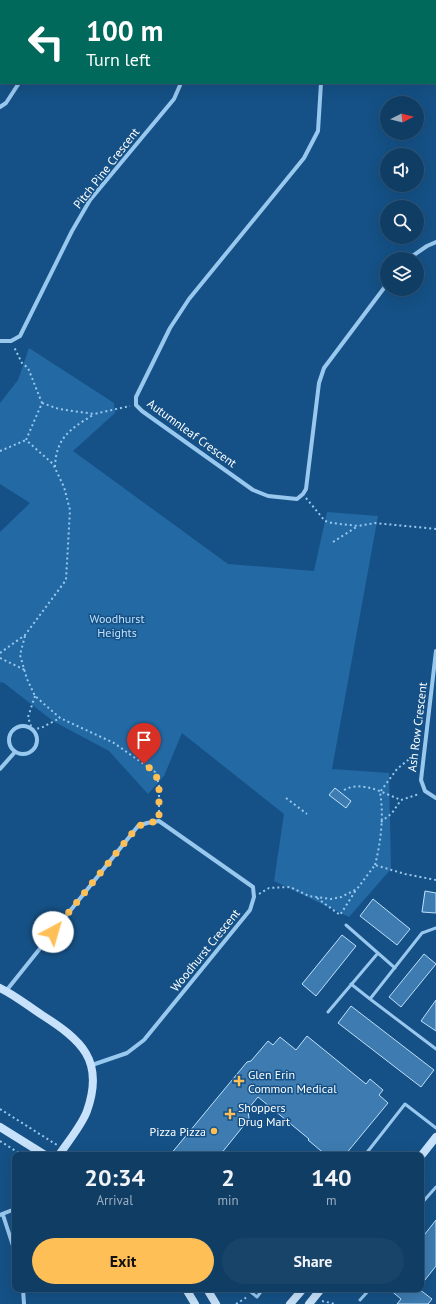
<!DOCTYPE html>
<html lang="en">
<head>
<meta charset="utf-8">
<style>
  :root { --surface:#103d64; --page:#19446a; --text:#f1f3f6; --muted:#9caebf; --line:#305678; --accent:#ffbf57 }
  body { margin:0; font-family:"PT Sans",sans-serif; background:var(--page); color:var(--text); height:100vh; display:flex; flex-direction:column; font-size:15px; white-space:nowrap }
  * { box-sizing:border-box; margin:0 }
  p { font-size:13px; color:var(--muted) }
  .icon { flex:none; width:22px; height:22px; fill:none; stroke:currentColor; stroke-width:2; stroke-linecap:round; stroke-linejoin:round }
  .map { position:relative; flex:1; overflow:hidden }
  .panel { position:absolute; left:12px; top:1152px; width:412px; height:140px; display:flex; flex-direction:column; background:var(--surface); border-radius:8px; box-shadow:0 4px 16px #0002,0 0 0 1px var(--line) }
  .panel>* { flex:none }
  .guide { position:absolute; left:0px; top:0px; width:436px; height:84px; box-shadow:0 4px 16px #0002,0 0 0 1px var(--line); background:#00695c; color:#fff; overflow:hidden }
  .needle { width:26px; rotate:84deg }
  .fabs { position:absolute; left:380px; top:96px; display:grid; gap:8px }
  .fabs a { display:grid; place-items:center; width:44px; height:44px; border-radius:50%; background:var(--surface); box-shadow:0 4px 16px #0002,0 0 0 1px var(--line); font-size:20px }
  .pin { position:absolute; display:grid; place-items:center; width:34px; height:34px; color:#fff; margin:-41px -17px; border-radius:50% 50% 50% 0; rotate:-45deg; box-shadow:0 0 4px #0007 }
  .pin .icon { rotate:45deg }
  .me { position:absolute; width:44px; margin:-22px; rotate:39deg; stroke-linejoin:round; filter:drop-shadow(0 0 3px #0008) }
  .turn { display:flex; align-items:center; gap:14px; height:84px; padding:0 20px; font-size:18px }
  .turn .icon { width:52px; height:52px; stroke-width:2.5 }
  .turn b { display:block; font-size:28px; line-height:34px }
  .eta { display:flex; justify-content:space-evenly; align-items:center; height:68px; text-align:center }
  .eta b { font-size:24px; font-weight:800; line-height:28px }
  .cta { display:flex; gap:8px; margin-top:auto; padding:8px 20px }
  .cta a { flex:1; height:46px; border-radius:24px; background:var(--accent); color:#111; font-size:16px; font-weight:800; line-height:46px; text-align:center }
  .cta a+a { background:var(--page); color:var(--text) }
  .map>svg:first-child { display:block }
  .green { fill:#2369a4 }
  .building { fill:#3d7bb0; stroke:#bfe0fb }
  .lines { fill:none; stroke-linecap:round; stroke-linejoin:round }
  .path { stroke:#99c8ef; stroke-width:2; stroke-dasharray:2 3; stroke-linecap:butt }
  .lane { stroke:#99c8ef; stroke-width:3 }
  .street { stroke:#99c8ef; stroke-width:4 }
  .secondary { stroke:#c7e2fa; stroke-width:8 }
  .route { stroke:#ffbf57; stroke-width:7; stroke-dasharray:0 12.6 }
  .poi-dot { fill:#ffbf57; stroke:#155186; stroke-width:1.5 }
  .labels { text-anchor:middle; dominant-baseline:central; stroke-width:3; stroke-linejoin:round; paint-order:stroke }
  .street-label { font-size:12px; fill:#fff; stroke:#155186 }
  .park-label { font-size:12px; fill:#bfe0fb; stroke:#155186 }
  .poi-label { font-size:12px; fill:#fff; stroke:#155186; text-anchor:start }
</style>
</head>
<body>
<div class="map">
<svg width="436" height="1304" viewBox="0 0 436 1304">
  <rect width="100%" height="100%" fill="#155186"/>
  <path class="green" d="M29,348L114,403L115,413L73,451L228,564L314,571L327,512L378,516L332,769L389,773L391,869L349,917L274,881L284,814L182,733L164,776L148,794L109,751L53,721L4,683L0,682V532L30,503L0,484V403L18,380Z"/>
  <path class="building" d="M335,788L351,801L346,808L329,795Z
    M425,891L436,893V913L422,912Z
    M373,899L410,929L397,945L360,916Z
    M342,935L356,946L316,996L302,984Z
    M424,954L436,964L401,1007L389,997Z
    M436,1000V1031L421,1021Z
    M351,1006L434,1070L421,1087L338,1023Z
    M307,1036L366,1084L370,1079L383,1090L379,1095L388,1103L345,1155H326L308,1140L309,1139L258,1097L248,1109L249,1119L220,1155H170L247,1062L251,1061L268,1041L273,1045L280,1037L296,1050Z
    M436,1220V1266L421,1285V1239Z
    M389,1289H419L432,1299L428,1304H397L401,1299Z"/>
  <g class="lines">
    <path class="path" d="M42,403L59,409L94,414L130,406
      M0,451L26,440
      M55,467C56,438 70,429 93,415
      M306,498L325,521L332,523L358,526L375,523L436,529
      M333,542L358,526
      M25,636L20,655L27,679L35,696L60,718L114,743L155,772L159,785V815
      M0,653L25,635L66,580L70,510L64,487L53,464L26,440L42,403L28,368L22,363L14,347
      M0,658L25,670
      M35,696L28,717L32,729L41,728L60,718
      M344,790C362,780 383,793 401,800L419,794
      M286,798L307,814
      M381,822L392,813L401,800
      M375,865C381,842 384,815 380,792L397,769L418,752
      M259,894L269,888L290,887L309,896L331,899L341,897L357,889L375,865L405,874L436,880
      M317,898L340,915L356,890
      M0,1109L57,1145
      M0,1141L22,1155
      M322,1301L335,1304
      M236,1304L247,1297"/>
    <path class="lane" d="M346,925L395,968
      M436,928L422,933L370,999L436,1049
      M351,984L370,999
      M328,1012L378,953
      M365,1155L405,1104L436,1128
      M421,1204L436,1187
      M247,1289L257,1297L263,1289
      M360,1300L370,1289"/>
    <path class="street" d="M34,0L35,1
      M173,0L174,1
      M352,1V0
      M321,83L318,131L304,158L189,299L170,328L136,397V405L142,411L253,490L268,496L297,499L303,494L306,489L319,383L324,368L387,284
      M0,107L6,103L19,83
      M408,259L427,246L436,242
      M0,341H11L20,336L72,231L90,200L174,99L181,83
      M436,651L421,780L425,791L436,798
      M9 740a14 14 0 1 1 28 0a14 14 0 1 1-28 0Z
      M0,769L15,752
      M6,991L138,826L147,823L159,821L253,887L254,897L250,910L144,1040L127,1053L92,1065
      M0,1215L15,1209
      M3,1215L15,1252
      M23,1289L24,1304"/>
    <path class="secondary" d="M368,0L369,1
      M435,46H436
      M0,988C15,995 28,1006 42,1015C81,1040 105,1060 87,1111C82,1125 67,1143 59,1155
      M0,1127L45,1155
      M421,1156L436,1137
      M186,1289L195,1304
      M207,1289L216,1304
      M290,1304L303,1289
      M309,1304L321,1289"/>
  </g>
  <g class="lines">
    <path class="route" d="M53,932L138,826L147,823L159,821V785L155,772L144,764"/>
  </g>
  <g class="poi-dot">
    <path d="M237 1075h4v4h4v4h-4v4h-4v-4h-4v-4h4z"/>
    <path d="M228 1108h4v4h4v4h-4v4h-4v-4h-4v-4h4z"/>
    <circle cx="214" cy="1131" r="4"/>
  </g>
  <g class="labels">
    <g class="street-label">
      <text transform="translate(106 168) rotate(-52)">Pitch Pine Crescent</text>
      <text transform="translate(192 433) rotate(36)">Autumnleaf Crescent</text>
      <text transform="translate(417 727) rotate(-83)">Ash Row Crescent</text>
      <text transform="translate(205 950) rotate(-51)">Woodhurst Crescent</text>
    </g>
    <g class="park-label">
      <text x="117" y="618">Woodhurst<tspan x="117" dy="14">Heights</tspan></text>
    </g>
    <g class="poi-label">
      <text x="248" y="1074">Glen Erin<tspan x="248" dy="14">Common Medical</tspan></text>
      <text x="238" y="1107">Shoppers<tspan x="238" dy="14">Drug Mart</tspan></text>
      <text x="206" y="1131" text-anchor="end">Pizza Pizza</text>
    </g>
  </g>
</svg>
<div class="fabs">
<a><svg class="needle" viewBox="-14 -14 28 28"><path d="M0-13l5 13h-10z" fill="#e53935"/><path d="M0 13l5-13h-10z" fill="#9caebf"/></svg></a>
<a><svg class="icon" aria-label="sound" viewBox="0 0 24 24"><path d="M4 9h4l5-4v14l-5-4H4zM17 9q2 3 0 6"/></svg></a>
<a><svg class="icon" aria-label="search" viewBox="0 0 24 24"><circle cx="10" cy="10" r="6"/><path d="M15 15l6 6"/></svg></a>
<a><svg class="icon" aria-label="layers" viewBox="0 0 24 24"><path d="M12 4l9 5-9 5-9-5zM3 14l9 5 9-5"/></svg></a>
</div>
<div class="pin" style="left:144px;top:764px;background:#d93025"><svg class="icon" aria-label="arrive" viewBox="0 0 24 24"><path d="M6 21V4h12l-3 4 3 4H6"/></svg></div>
<svg class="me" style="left:53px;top:932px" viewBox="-20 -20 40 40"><circle r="19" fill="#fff"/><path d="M0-13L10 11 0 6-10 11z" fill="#ffbf57"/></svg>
<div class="guide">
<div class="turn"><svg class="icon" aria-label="left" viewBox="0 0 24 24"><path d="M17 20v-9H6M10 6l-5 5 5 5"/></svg><div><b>100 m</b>Turn left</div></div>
</div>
<section class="panel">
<div class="eta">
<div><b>20:34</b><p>Arrival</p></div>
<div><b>2</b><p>min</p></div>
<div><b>140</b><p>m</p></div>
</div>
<div class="cta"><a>Exit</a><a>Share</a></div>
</section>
</div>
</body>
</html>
